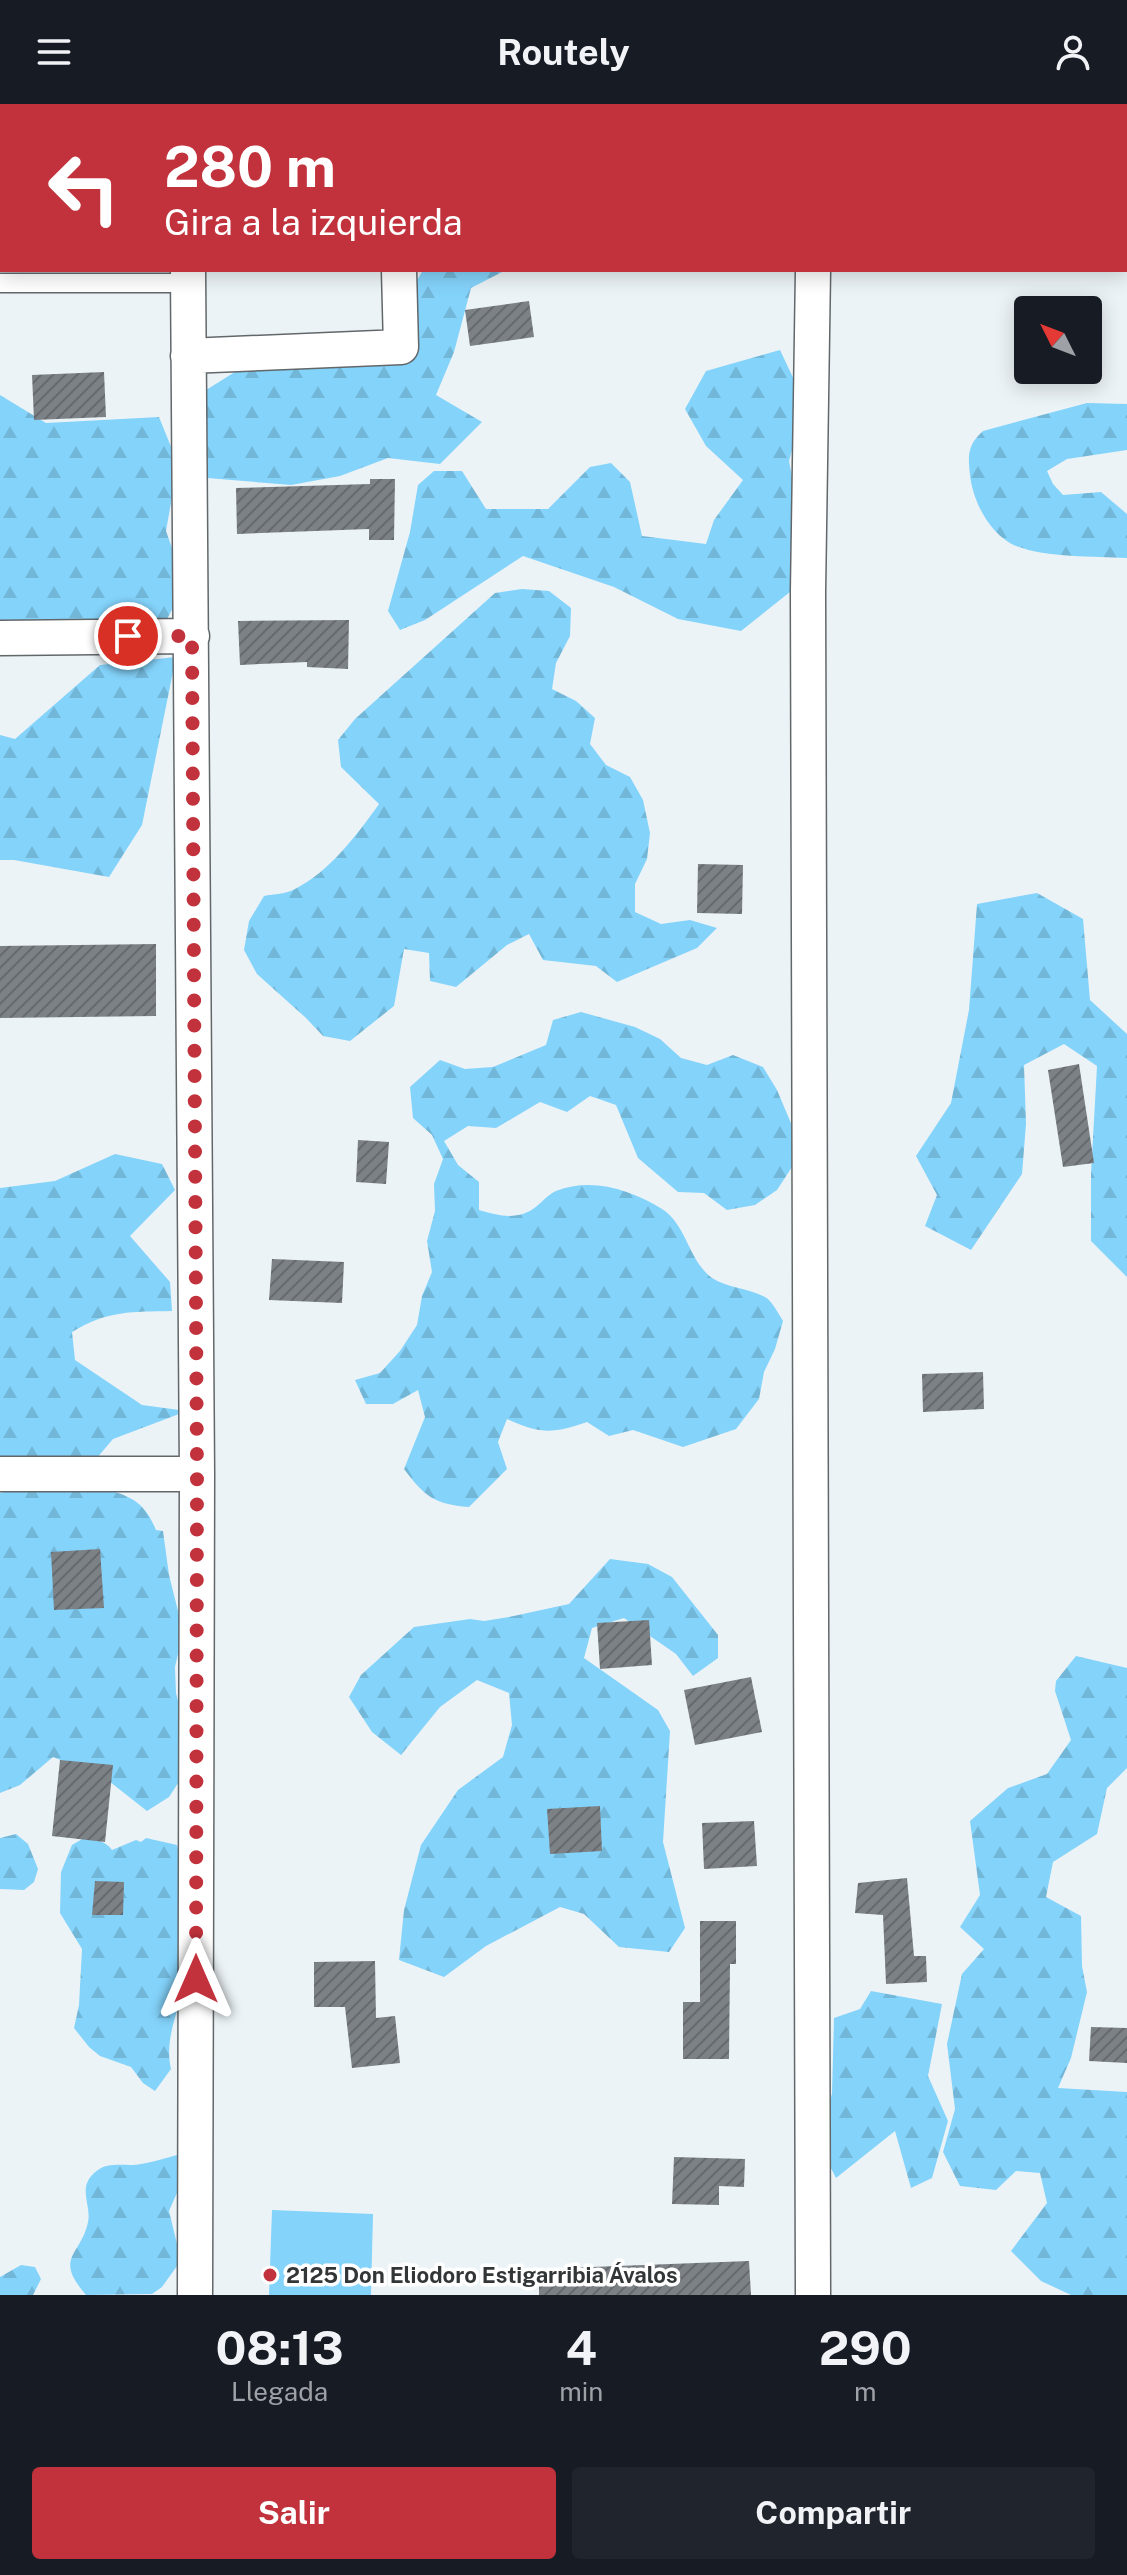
<!DOCTYPE html>
<html lang="es">
<head>
<meta charset="utf-8">
<style>
  :root { --surface:#171b24; --page:#20242c; --text:#f1f3f6; --muted:#9ea1a6; --accent:#c2323c }
  body { margin:0; font-family:"Public Sans",sans-serif; background:var(--page); color:var(--text); height:100vh; display:flex; flex-direction:column; font-size:30px; white-space:nowrap }
  * { box-sizing:border-box; margin:0 }
  p { font-size:26px; color:var(--muted) }
  .icon { flex:none; width:44px; height:44px; fill:none; stroke:currentColor; stroke-width:2; stroke-linecap:round; stroke-linejoin:round }
  .map { position:relative; height:2191px; overflow:hidden }
  .drawer { display:flex; flex-direction:column; background:var(--surface); flex:1 }
  .drawer>* { flex:none }
  .hud { position:absolute; left:0px; top:0px; width:1128px; height:168px; box-shadow:0 4px 20px #0003; background:#c2323c; color:#fff; overflow:hidden }
  .needle { width:52px; rotate:312deg }
  .buttons { position:absolute; left:1014px; top:192px; display:grid; gap:16px }
  .buttons a { display:grid; place-items:center; width:88px; height:88px; border-radius:8px; background:var(--surface); box-shadow:0 4px 20px #0003; font-size:40px }
  .pin { position:absolute; display:grid; place-items:center; width:68px; height:68px; color:#fff; margin:-34px; border:4px solid #fff; border-radius:50%; box-shadow:0 2px 8px #0007 }
  .me { position:absolute; width:88px; margin:-44px; rotate:0deg; stroke-linejoin:round; filter:drop-shadow(0 0 6px #0008) }
  .turn { display:flex; align-items:center; gap:28px; height:168px; padding:0 32px; font-size:36px }
  .turn .icon { width:104px; height:104px; stroke-width:2.5 }
  .turn b { display:block; font-size:56px; line-height:68px }
  .eta { display:flex; justify-content:space-evenly; align-items:center; height:136px; text-align:center }
  .eta b { font-size:48px; font-weight:700; line-height:56px }
  .primary-button { display:flex; gap:16px; margin-top:auto; padding:16px 32px }
  .primary-button a { flex:1; height:92px; border-radius:8px; background:var(--accent); color:#fff; font-size:32px; font-weight:700; line-height:92px; text-align:center }
  .primary-button a+a { background:var(--page); color:var(--text) }
  header { display:flex; justify-content:space-between; align-items:center; height:104px; padding:0 32px; background:var(--surface); font-size:36px; font-weight:700 }
  .map>svg:first-child { display:block }
  .forest { fill:url(#forest-firs) }
  .garden { fill:#84d3fb }
  .building { fill:url(#building-hatch) }
  .lines { fill:none; stroke-linecap:round; stroke-linejoin:round }
  .lane-casing { stroke:#62676a; stroke-width:21 }
  .street-casing { stroke:#62676a; stroke-width:37 }
  .lane { stroke:#fff; stroke-width:18 }
  .street { stroke:#fff; stroke-width:34 }
  .route { stroke:#c2323c; stroke-width:14; stroke-dasharray:0 25.2 }
  .poi-dot { fill:#c2323c; stroke:#fff; stroke-width:3 }
  .labels { text-anchor:middle; dominant-baseline:central; stroke-width:7; stroke-linejoin:round; paint-order:stroke }
  .poi-label { font-size:22px; font-weight:bold; fill:#333637; stroke:#fff; text-anchor:start }
</style>
</head>
<body>
<header><svg class="icon" aria-label="menu" viewBox="0 0 24 24"><path d="M4 6h16M4 12h16M4 18h16"/></svg>Routely<svg class="icon" aria-label="person" viewBox="0 0 24 24"><circle cx="12" cy="8" r="4"/><path d="M4 21q1-7 8-7t8 7"/></svg></header>
<div class="map">
<svg width="1127" height="2191" viewBox="0 0 1127 2191">
  <defs>
    <pattern id="forest-firs" width="22" height="20" patternUnits="userSpaceOnUse" patternTransform="scale(2)"><rect width="22" height="20" fill="#84d3fb"/><path d="M5 1l3.5 6h-7zM16 11l3.5 6h-7z" fill="#72b6d8"/></pattern>
    <pattern id="building-hatch" width="6" height="6" patternUnits="userSpaceOnUse" patternTransform="scale(2)"><rect width="6" height="6" fill="#7c8185"/><path d="M-1 1l2-2M0 6l6-6M5 7l2-2" fill="none" stroke="#666a6e"/></pattern>
  </defs>
  <rect width="100%" height="100%" fill="#ecf3f6"/>
  <path class="forest" d="M198,0H364L365,2H197Z
    M423,166H506L471,184L454,248L436,291L482,318L440,360L388,354L340,372L291,381L207,374L195,293L238,266L348,250L418,231L412,185Z
    M780,246L805,299L789,357L808,457L800,480L741,527L678,515L614,483L523,452L425,516L400,526L388,507L410,428L418,381L434,367H462L486,405H548L590,363L611,359L630,378L642,432L706,440L714,416L743,376L706,342L685,305L706,267Z
    M0,291L46,319L159,313L178,360L166,427L185,481L156,536L0,526Z
    M1087,299L1127,300V346L1067,355L1047,367L1053,380L1063,391L1101,388L1127,410V454C1093,452 1048,454 1016,442C990,431 973,398 970,371C968,352 967,341 983,327Z
    M522,485L549,487L571,504L570,532L556,559L552,585L576,597L595,614L590,640L606,661L630,673L643,696L650,729L647,755L635,780V808L661,820L690,816L717,824L697,844L617,878L596,862L543,856L529,830L507,841L456,883L430,877L429,849L404,845L394,902L350,937L323,932L306,914L257,870L244,846L249,817L264,792C274,790 286,790 295,785C329,768 357,731 379,700L341,663L338,636L355,615L495,489Z
    M176,553L142,721L109,773L14,756H0V631L15,635L100,561Z
    M1037,789L1083,815L1090,896L1127,930V1173L1091,1137V1070L1097,962L1064,940L1024,961L1026,1020L1022,1070L971,1146L925,1122L937,1091L916,1052L951,999L969,906L977,800Z
    M581,908L635,923L660,935L681,954L707,961L733,951L763,963L777,986L798,1036L792,1063L777,1086L755,1101L727,1106L704,1089L678,1088L638,1054L616,1001L590,992L567,1008L540,998L496,1024L468,1022L444,1037L458,1061L479,1078V1106C499,1112 519,1117 537,1102C543,1097 549,1090 556,1087C592,1073 631,1086 662,1105C687,1121 688,1156 712,1174C727,1184 749,1184 765,1193C772,1197 778,1209 783,1217L775,1245L764,1268L759,1295L736,1325L683,1343L633,1326L609,1332L587,1318C552,1330 541,1330 507,1315L498,1338L507,1365L469,1403C434,1400 425,1393 404,1365L425,1313L418,1286L393,1300H366L355,1276L380,1269L400,1247L417,1221L422,1192L432,1168L427,1137L435,1107L434,1080L443,1055L432,1031L413,1014L410,983L440,956L465,965L493,963L546,941L553,916Z
    M115,1050L162,1060L175,1086L130,1132L170,1178L172,1207C132,1208 108,1206 72,1228L75,1256L142,1301L187,1307L113,1335L96,1355L0,1368V1084L55,1077Z
    M101,1384C131,1392 144,1397 156,1426L163,1427L169,1471L179,1511L181,1537L175,1563L176,1589L190,1644L184,1670L169,1693L147,1707L105,1674L53,1653L20,1681L0,1689V1389L17,1385Z
    M610,1455L648,1460L672,1473L718,1531V1554L693,1572L676,1550L624,1514L592,1524L584,1554L658,1606L670,1627L663,1738L685,1824L669,1848L619,1843L584,1810L560,1803L486,1842L444,1873L399,1856L404,1806L421,1741L458,1686L503,1653L512,1621L509,1589L477,1576L440,1603L401,1651L372,1628L349,1593L361,1571L414,1523L470,1515L484,1517L509,1513L569,1500Z
    M1076,1552L1127,1564V1664L1107,1684L1097,1730L1053,1758L1046,1793L1081,1812L1082,1862L1087,1888L1071,1954L1058,1984L1127,1988V2191H1071L1041,2177L1011,2147L1047,2099L1040,2069L1016,2067L996,2086L960,2082L943,2048L955,2005L947,1940L962,1870L984,1845L960,1823L980,1791L970,1717L1008,1684L1047,1670L1071,1636L1055,1587L1056,1577Z
    M16,1730L28,1740L38,1765L34,1778L24,1786L0,1785V1734Z
    M84,1734C94,1735 106,1737 112,1746L136,1736L141,1738L146,1734L177,1741C186,1780 196,1823 189,1864C183,1898 163,1931 171,1965L155,1987L143,1979L131,1963L100,1952L89,1943L74,1924L79,1901L82,1845L60,1809L61,1768L72,1741Z
    M871,1887L942,1900L928,1972L948,2017L932,2074L911,2084L895,2027L836,2074L820,2043L832,1989L834,1914L860,1905Z
    M177,2051L183,2054L180,2082L169,2107L179,2148L177,2162L162,2183L152,2190L86,2191C53,2153 81,2152 88,2118C92,2100 75,2082 98,2066C110,2057 127,2063 141,2060C153,2058 165,2054 177,2051Z
    M21,2161L35,2163L41,2175L33,2191H0V2173Z"/>
  <path class="garden" d="M272,2106L373,2110L371,2191H269Z"/>
  <path class="building" d="M529,197L534,233L470,242L465,206Z
    M104,268L106,313L34,316L32,271Z
    M370,375H395L394,436H369V425L237,430L236,384L370,380Z
    M349,516L348,565L307,563V558L240,561L238,517Z
    M698,760L743,761L742,810L697,809Z
    M156,840V912L0,914V842Z
    M1079,960L1094,1059L1063,1063L1048,966Z
    M358,1036L389,1038L386,1080L356,1078Z
    M272,1155L344,1158L342,1199L269,1196Z
    M983,1268L984,1305L923,1308L922,1270Z
    M100,1445L104,1504L54,1506L51,1448Z
    M649,1516L652,1561L600,1565L597,1519Z
    M751,1573L762,1628L695,1641L684,1586Z
    M60,1656L113,1661L105,1738L52,1732Z
    M600,1702L602,1747L550,1750L547,1705Z
    M754,1717L757,1762L704,1765L702,1719Z
    M907,1774L914,1852H926L927,1878L886,1880L883,1811L855,1809L858,1779Z
    M95,1777L124,1778L123,1811H92Z
    M700,1817H736V1860H730L729,1955H683V1898H700Z
    M375,1857L376,1914L395,1912L400,1959L352,1964L345,1903H314V1858Z
    M1091,1923L1127,1924V1959L1089,1957Z
    M674,2053L745,2055L744,2083L719,2082V2101L672,2100Z
    M749,2157L751,2191H539V2165Z"/>
  <g class="lines">
    <defs>
      <path id="lane" d="M0,179H188"/>
      <path id="street" d="M188,2V0
        M398,2V0
        M815,2V0
        M188,166L197,1370L195,2191
        M188,252L401,243L399,166
        M0,534L192,532
        M0,1370H197
        M813,2191L808,488L813,166"/>
    </defs>
    <use href="#lane" class="lane-casing"/>
    <use href="#street" class="street-casing"/>
    <use href="#lane" class="lane"/>
    <use href="#street" class="street"/>
  </g>
  <g class="lines">
    <path class="route" d="M128,532H192L197,1370L196,1875"/>
  </g>
  <circle class="poi-dot" cx="270" cy="2171" r="8"/>
  <g class="labels">
    <g class="poi-label">
      <text x="286" y="2171">2125 Don Eliodoro Estigarribia Ávalos</text>
    </g>
  </g>
</svg>
<div class="buttons">
<a><svg class="needle" viewBox="-14 -14 28 28"><path d="M0-13l5 13h-10z" fill="#e53935"/><path d="M0 13l5-13h-10z" fill="#9ea1a6"/></svg></a>
</div>
<div class="pin" style="left:128px;top:532px;background:#d93025"><svg class="icon" aria-label="arrive" viewBox="0 0 24 24"><path d="M6 21V4h12l-3 4 3 4H6"/></svg></div>
<svg class="me" style="left:196px;top:1875px" viewBox="-20 -20 40 40"><path d="M0-17L14 15 0 8-14 15z" fill="#c2323c" stroke="#fff" stroke-width="4"/></svg>
<div class="hud">
<div class="turn"><svg class="icon" aria-label="left" viewBox="0 0 24 24"><path d="M17 20v-9H6M10 6l-5 5 5 5"/></svg><div><b>280 m</b>Gira a la izquierda</div></div>
</div>
</div>
<section class="drawer">
<div class="eta">
<div><b>08:13</b><p>Llegada</p></div>
<div><b>4</b><p>min</p></div>
<div><b>290</b><p>m</p></div>
</div>
<div class="primary-button"><a>Salir</a><a>Compartir</a></div>
</section>
</body>
</html>
